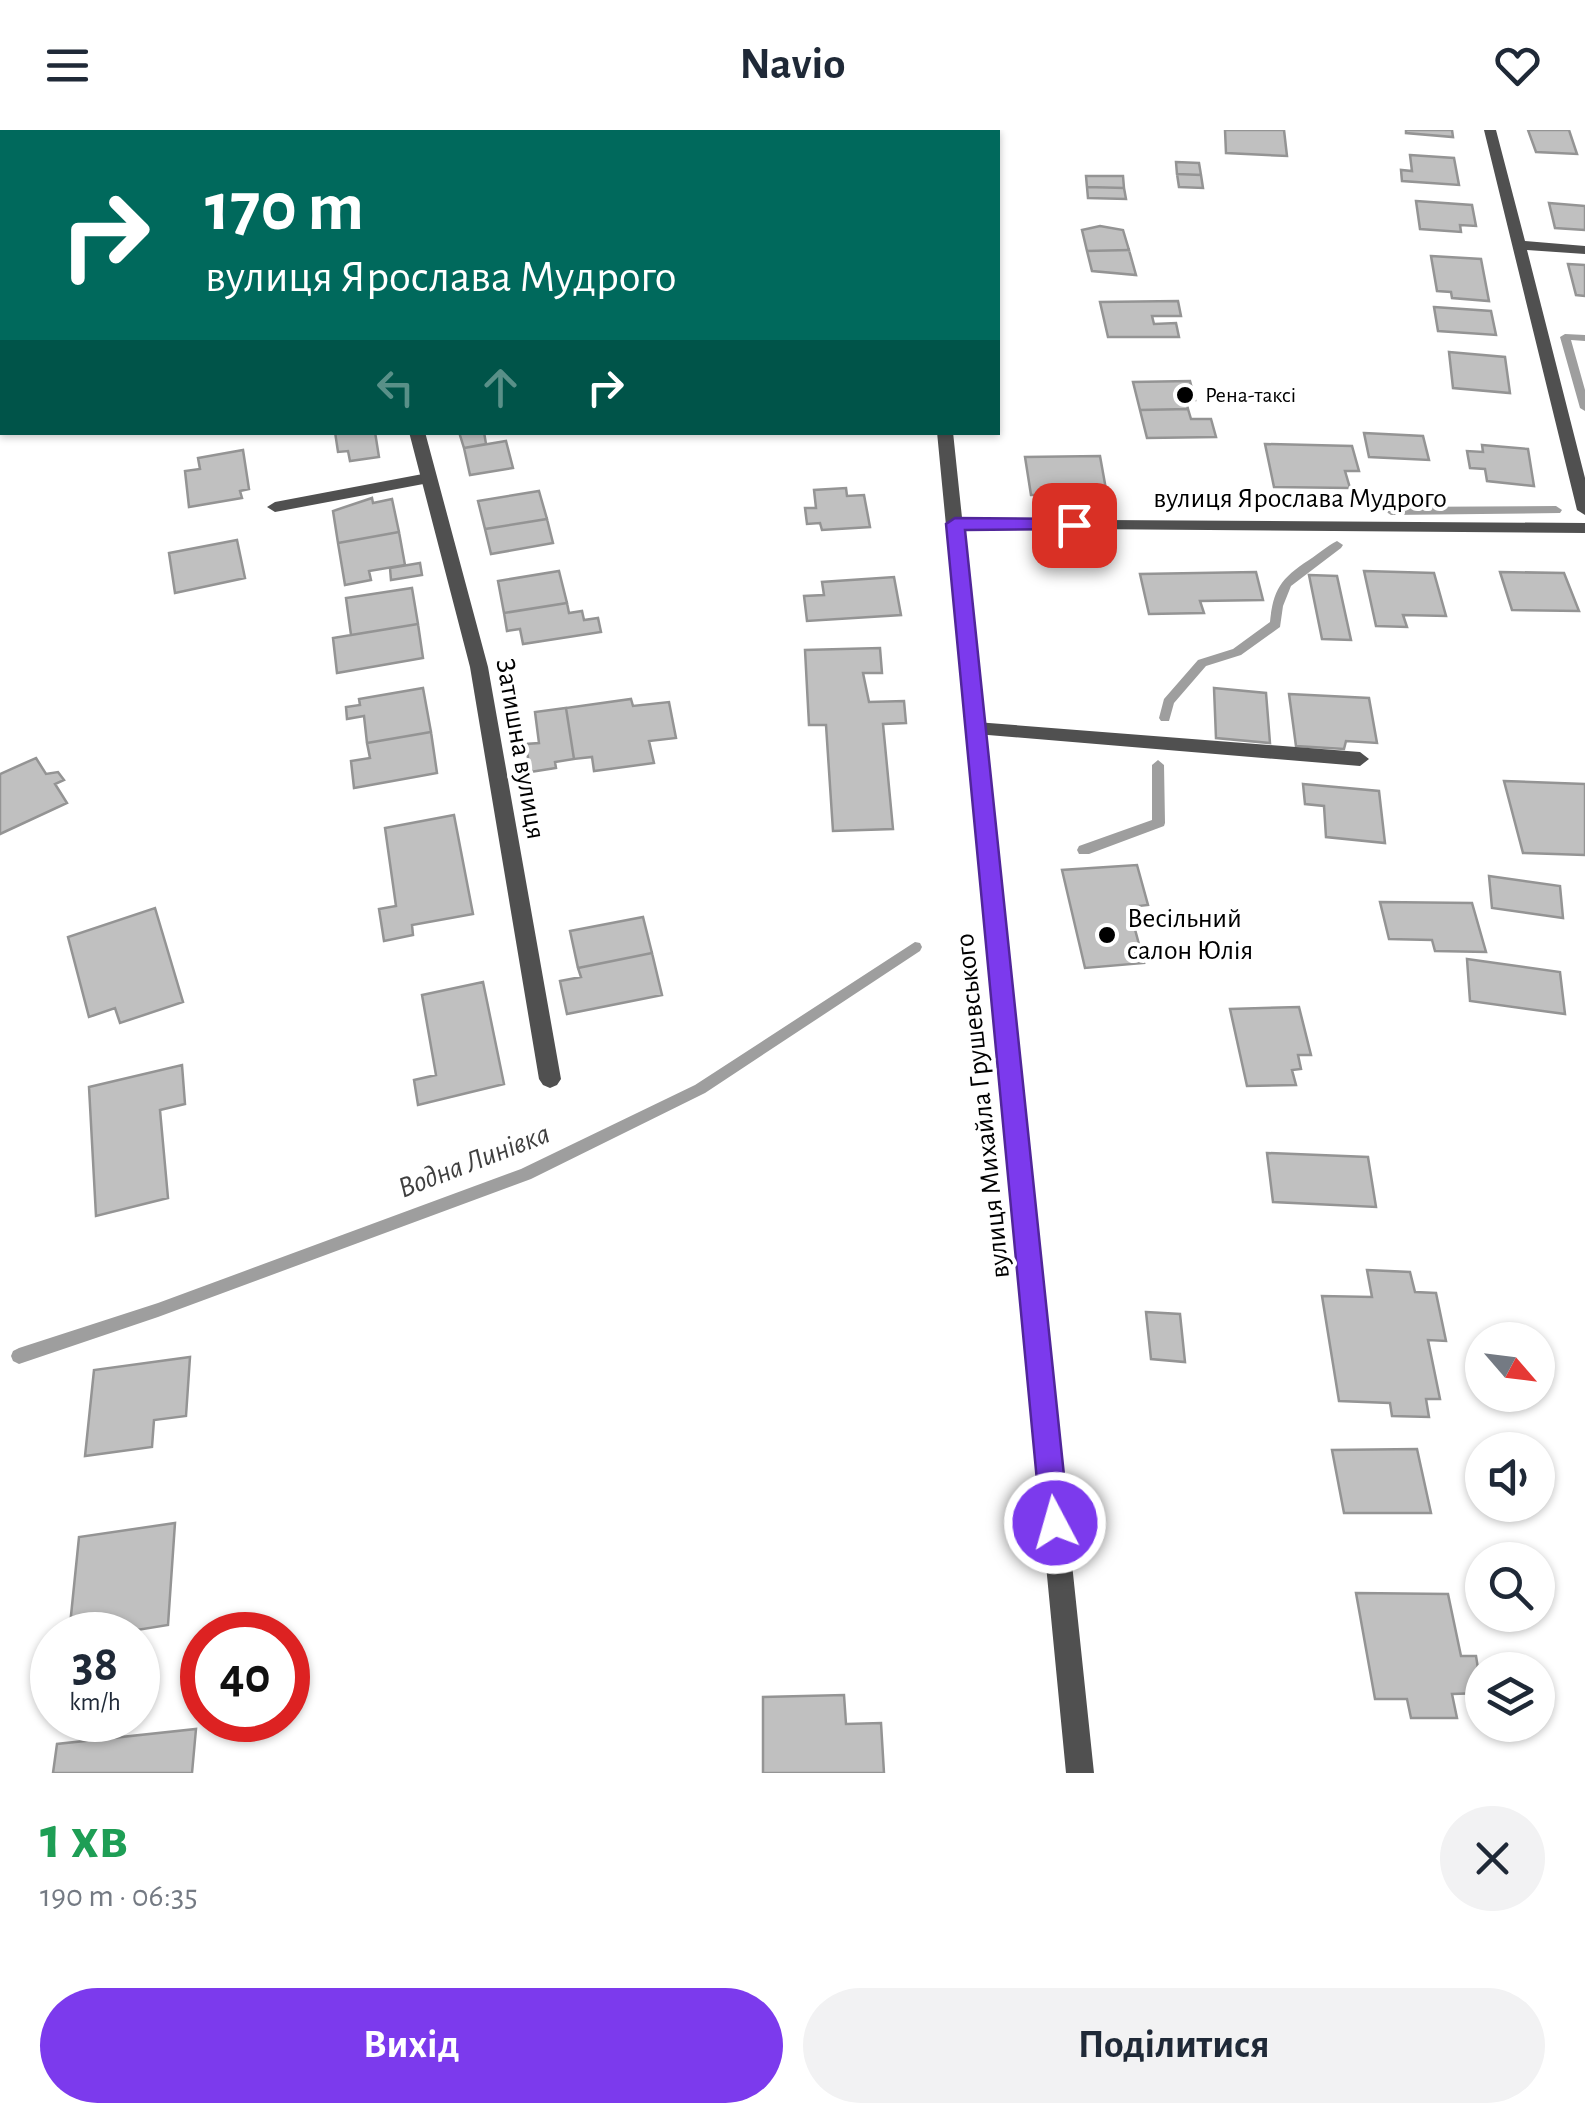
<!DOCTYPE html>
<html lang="uk">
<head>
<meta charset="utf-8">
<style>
  :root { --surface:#fff; --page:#f2f2f3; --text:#1f2937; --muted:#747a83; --accent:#7c3aed }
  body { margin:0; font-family:"Alegreya Sans",sans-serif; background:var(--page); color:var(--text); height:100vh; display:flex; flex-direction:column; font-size:38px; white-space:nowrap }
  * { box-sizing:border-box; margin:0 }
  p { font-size:32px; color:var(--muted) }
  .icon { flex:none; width:55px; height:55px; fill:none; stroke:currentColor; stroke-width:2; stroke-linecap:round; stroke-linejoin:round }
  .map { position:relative; height:1643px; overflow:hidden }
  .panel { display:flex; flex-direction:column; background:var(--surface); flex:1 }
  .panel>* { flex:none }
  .banner { position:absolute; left:0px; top:0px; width:1000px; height:305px; box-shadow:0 2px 8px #0004; background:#00695c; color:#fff; overflow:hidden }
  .needle { width:65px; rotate:118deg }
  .buttons { position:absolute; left:1465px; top:1192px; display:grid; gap:20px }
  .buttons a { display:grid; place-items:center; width:90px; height:90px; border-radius:50%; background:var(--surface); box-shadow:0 2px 8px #0004; font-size:50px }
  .speed { position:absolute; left:30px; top:1482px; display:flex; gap:20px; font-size:50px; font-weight:700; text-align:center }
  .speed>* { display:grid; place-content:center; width:130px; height:130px; border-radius:50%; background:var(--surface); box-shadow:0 2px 8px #0004; line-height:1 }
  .speed small { font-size:25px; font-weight:400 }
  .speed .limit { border:15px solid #d22; background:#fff; color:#111 }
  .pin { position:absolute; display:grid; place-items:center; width:85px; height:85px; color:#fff; margin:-42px; border-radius:20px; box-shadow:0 5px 15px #0006 }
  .me { position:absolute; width:110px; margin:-55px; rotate:354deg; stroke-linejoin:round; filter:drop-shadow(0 0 8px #0008) }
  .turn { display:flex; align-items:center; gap:35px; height:210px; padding:0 40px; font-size:45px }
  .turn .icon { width:130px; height:130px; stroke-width:2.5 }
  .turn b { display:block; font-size:70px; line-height:85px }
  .lanes { display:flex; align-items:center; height:95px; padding:0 40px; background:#0003; justify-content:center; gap:50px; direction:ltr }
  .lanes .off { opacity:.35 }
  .round { display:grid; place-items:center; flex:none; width:105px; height:105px; border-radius:52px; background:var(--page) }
  .head { display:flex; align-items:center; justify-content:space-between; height:170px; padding:0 40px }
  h1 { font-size:60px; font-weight:700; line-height:75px; color:#1e9e55 }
  .button { display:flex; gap:20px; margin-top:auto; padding:20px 40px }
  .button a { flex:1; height:115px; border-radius:60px; background:var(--accent); color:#fff; font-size:40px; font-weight:700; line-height:115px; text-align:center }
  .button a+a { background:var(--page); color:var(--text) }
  header { display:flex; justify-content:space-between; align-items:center; height:130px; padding:0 40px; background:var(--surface); font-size:45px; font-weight:700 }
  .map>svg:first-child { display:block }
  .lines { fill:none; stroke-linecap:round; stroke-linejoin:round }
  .stream { fill:#9e9e9e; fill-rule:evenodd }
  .building { fill:#c0c0c0; stroke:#949494; stroke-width:2.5 }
  .service { fill:#505050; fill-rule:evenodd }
  .minor { fill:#505050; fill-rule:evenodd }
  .tertiary { fill:#505050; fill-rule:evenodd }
  .route { fill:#7c3aed; stroke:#51269a; stroke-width:2.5 }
  .poi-dot { fill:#000; stroke:#fff; stroke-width:4 }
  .labels { text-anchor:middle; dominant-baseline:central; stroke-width:8; stroke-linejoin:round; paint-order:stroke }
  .far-poi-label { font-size:22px; fill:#000; stroke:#fff; text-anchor:start }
  .street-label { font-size:28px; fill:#000; stroke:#fff }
  .poi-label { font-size:28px; fill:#000; stroke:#fff; text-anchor:start }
  .water-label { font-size:30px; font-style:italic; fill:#3f3f3f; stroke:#fff }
</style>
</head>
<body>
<header><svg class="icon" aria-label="menu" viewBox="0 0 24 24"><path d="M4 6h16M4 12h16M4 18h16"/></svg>Navio<svg class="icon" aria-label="heart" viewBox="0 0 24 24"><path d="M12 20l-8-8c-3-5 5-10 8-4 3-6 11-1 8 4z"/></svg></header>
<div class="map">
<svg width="1585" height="1643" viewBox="0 0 1585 1643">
  <rect width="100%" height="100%" fill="#fff"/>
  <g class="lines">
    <path class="stream" d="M1565,204L1585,205V211L1571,210L1585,260V281L1580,278L1560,207Z
      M1556,376L1562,380L1560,383L1391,385L1385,381L1391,377Z
      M1337,411L1343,415L1341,418L1291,456L1283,476L1280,497L1241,525L1206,536L1174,573L1169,591H1161L1159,588L1164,569L1198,530L1233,519L1270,492C1273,460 1281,448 1309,430C1318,424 1327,416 1337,411Z
      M1158,630L1164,635L1165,693L1164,696L1089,724H1079L1077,720L1079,716L1152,690V635Z
      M915,812L920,813L922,817L920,821L705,963L531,1049L158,1187L19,1234L13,1231L11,1226L13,1221L19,1218L158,1173L521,1039L695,955Z"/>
  </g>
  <path class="building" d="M1225,0H1284L1287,26L1226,23Z
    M1406,0H1452L1453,7L1406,3Z
    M1528,0H1569L1577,24L1536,22Z
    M1410,25L1454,28L1459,55L1402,51L1401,40L1412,41Z
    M1176,32L1199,33L1201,45L1177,44Z
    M1177,44L1201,45L1203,58L1179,57Z
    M1086,46H1123L1124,58L1087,57Z
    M1087,57L1124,58L1126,69L1088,68Z
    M1416,71L1472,75L1476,96L1460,95L1461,102L1420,99Z
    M1549,73L1585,76V100L1555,98Z
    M1100,96L1123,100L1129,120L1087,121L1082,100Z
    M1129,120L1136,145L1092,141L1087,121Z
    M1431,126L1481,129L1489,171L1452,168L1451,162L1437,161Z
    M1568,134L1585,135V166L1576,165Z
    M1178,171L1181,186H1152L1154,194L1176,193L1179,207H1108L1100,172Z
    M1434,177L1491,181L1496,205L1438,201Z
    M1449,222L1505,227L1510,263L1453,258Z
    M1190,251L1195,270H1186L1188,279L1140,280L1133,252Z
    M1188,279L1191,289H1211L1216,307L1147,308L1140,280Z
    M335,302H375L379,327L350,331L348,321L338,322Z
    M459,302H484L486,314L464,318Z
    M1364,303L1423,306L1429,330L1369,327Z
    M506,311L513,338L470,345L464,318Z
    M1265,314L1352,316L1359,341H1345L1350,358L1274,357Z
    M1482,315L1528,319L1534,356L1487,351L1485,339L1470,338L1467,321L1483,322Z
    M243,320L249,359L240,361L242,368L189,377L185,341L200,339L198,328Z
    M1100,326L1107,365H1031L1025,327Z
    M846,358L847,366L864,365L870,397L822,400L820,393L807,394L805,378H816L814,360Z
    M539,361L547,389L485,399L478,371Z
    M372,368L373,373L392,369L399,402L338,413L333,381Z
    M547,389L553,413L491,424L485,399Z
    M399,402L405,435L369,441L371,450L345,455L338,413Z
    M237,410L245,448L175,463L169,423Z
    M420,433L422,445L391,450L390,438Z
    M559,441L567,473L504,483L498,451Z
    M1364,441L1434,443L1446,486L1403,485L1407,497L1376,496Z
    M1256,442L1263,470L1200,471L1204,483L1149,484L1140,444Z
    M1500,442L1564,443L1579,481L1512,480Z
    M1309,445L1337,446L1351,510L1322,509Z
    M894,447L901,485L807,491L804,466L824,465L822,452Z
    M412,458L418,494L351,505L346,468Z
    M567,473L569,483L582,481L584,490L598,488L601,502L523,514L520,499L507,501L504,483Z
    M418,494L423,528L337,543L333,508Z
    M880,518L882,543H863L869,572L904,571L906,593L883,594L893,699L833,701L826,595H809L805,520Z
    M423,558L431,602L367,613L364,586L347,589L346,577L360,575L359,569Z
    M1214,558L1266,563L1270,613L1216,608Z
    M1289,564L1369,568L1377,613L1346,611L1344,619L1296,616Z
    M631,569L633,576L669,572L676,608L649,611L654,633L594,641L592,627L574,629L566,578Z
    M566,578L574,629L555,632L556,638L530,642L526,614L539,613L535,582Z
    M431,602L437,643L354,658L351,631L370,628L367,613Z
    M36,628L46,644L58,642L64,650L55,654L67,673L0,704V644Z
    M1504,651L1585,654V725L1523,723Z
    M1303,654L1379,661L1385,713L1326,707L1324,676L1305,674Z
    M454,685L473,784L412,795L413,805L384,811L379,779L396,776L385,698Z
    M1137,735L1148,775L1129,777L1144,833L1085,838L1062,740Z
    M1489,746L1560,756L1563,788L1492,778Z
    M1380,772L1472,773L1486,822L1435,821L1432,810L1389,809Z
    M155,778L183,872L120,893L115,878L89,887L68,807Z
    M643,787L652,823L578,838L570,801Z
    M652,823L662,865L567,884L560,851L581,847L578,838Z
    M1467,829L1560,842L1565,884L1470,871Z
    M483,852L504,954L418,975L414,950L436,945L422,865Z
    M1299,877L1311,925H1298L1301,939L1292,940L1296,955L1247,956L1230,879Z
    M182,935L185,974L160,980L168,1068L96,1086L89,957Z
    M1267,1023L1368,1027L1376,1077L1273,1072Z
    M1367,1140L1410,1142L1415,1162L1436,1163L1446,1211L1428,1210L1440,1269H1426L1429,1287L1392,1286L1390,1273L1339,1271L1322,1166L1372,1167Z
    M1146,1182L1180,1184L1185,1232L1151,1229Z
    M190,1227L186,1286L154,1290L152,1317L85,1326L94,1240Z
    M1417,1319L1431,1383H1344L1332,1320Z
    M175,1393L168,1495L106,1505H69L79,1407Z
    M1356,1463L1448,1464L1461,1526H1476L1482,1563L1452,1564L1457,1588H1411L1407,1569H1375Z
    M844,1565L846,1594L881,1593L884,1643H763V1567Z
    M196,1599L192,1643H53L57,1614Z"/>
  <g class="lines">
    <path class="service" d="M428,343L434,344V352L275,382L267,377L275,372Z
      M976,592L1360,622L1369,629L1360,636L976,604L967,598Z"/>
    <path class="minor" d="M259,0H272L273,2H260Z
      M1484,0H1496L1525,111L1585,116V124L1527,120L1585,348V385L1577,380Z
      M409,302H425L488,537L561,949L557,955L550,958L543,955L539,949L470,537Z
      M955,389L1585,393V403L949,398L947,394Z"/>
    <path class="tertiary" d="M905,0H917L918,2H906Z
      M937,302H953L1094,1643H1066Z"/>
  </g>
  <path class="route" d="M1074,389L1083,395L1080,399L965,400L1069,1393L1065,1403L1055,1407L1045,1403L1041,1393L946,394L955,388Z"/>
  <g class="poi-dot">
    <circle cx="1185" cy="265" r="10"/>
    <circle cx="1107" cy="805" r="10"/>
  </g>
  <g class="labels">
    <g class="far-poi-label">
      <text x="1205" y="265">Рена-таксі</text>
    </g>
    <g class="street-label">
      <text x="1300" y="369">вулиця Ярослава Мудрого</text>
      <text transform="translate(520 619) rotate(80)">Затишна вулиця</text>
      <text transform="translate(983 976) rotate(-96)">вулиця Михайла Грушевського</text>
    </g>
    <g class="poi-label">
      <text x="1127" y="789">Весільний<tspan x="1127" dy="32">салон Юлія</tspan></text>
    </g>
    <g class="water-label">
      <text transform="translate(474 1031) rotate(-21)">Водна Линівка</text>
    </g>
  </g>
</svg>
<div class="buttons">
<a><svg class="needle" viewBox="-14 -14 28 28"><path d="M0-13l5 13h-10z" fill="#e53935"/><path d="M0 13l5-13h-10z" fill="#747a83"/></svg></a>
<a><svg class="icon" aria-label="sound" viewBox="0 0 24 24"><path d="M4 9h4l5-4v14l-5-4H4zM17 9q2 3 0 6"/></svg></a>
<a><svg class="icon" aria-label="search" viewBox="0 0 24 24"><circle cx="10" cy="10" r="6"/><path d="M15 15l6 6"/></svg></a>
<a><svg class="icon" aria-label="layers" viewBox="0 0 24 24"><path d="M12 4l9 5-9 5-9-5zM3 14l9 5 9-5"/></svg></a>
</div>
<div class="speed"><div>38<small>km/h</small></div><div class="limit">40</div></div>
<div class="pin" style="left:1074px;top:395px;background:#d93025"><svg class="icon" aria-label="arrive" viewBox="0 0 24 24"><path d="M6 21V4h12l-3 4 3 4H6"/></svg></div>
<svg class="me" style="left:1055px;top:1393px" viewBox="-20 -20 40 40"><circle r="17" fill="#7c3aed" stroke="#fff" stroke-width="3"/><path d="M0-11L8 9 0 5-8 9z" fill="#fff"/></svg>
<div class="banner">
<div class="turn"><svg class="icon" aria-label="right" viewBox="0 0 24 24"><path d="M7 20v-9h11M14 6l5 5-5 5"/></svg><div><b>170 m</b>вулиця Ярослава Мудрого</div></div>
<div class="lanes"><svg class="icon off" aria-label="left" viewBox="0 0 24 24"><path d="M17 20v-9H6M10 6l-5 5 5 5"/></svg><svg class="icon off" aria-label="ahead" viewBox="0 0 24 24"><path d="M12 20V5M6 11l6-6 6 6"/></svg><svg class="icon" aria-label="right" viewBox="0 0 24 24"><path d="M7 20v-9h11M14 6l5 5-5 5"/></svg></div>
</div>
</div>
<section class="panel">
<div class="head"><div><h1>1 хв</h1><p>190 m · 06:35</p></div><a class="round"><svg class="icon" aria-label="close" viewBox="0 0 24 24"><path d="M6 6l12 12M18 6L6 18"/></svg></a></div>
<div class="button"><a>Вихід</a><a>Поділитися</a></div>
</section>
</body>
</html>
